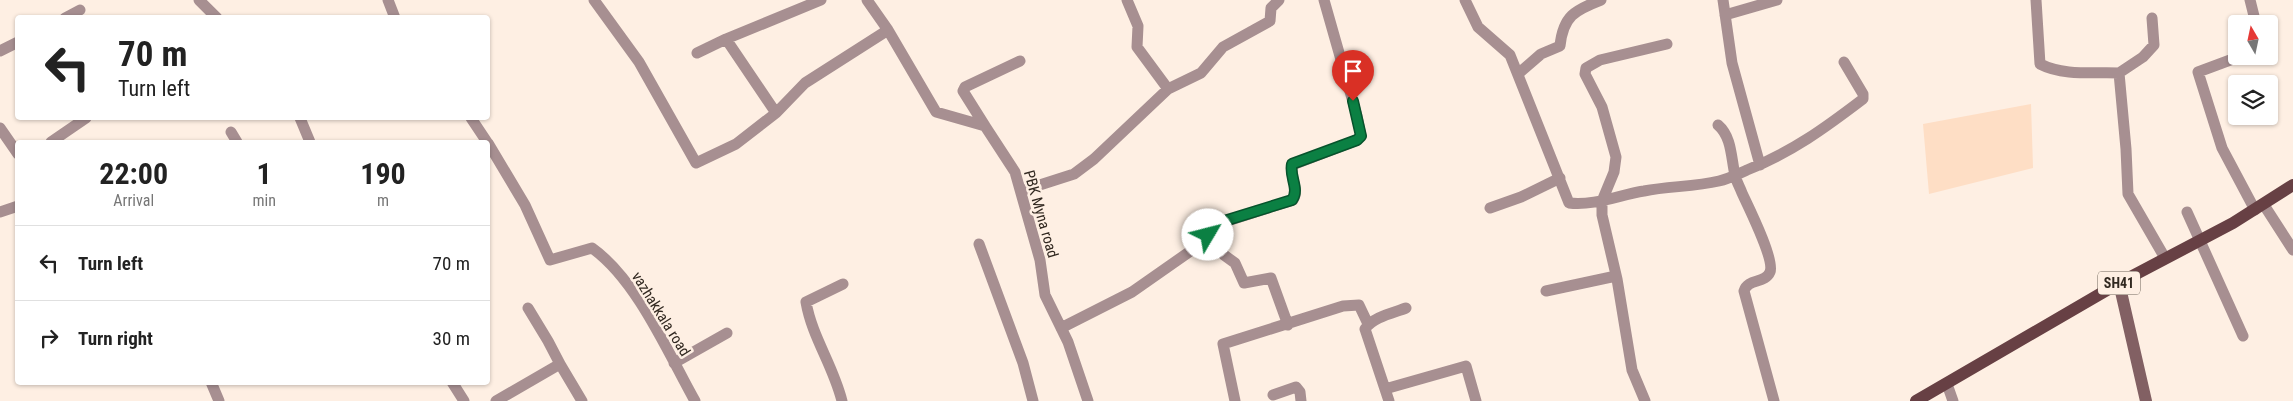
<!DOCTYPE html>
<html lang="en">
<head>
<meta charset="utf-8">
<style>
  :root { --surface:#fff; --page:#f6f6f6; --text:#222; --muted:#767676; --line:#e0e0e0 }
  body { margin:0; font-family:"Roboto Condensed",sans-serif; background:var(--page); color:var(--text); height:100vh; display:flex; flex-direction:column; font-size:19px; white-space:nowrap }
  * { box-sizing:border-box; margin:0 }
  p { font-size:16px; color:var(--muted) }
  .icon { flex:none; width:28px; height:28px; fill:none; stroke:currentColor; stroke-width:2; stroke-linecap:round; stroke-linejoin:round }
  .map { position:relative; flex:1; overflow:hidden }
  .details { position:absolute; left:15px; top:140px; width:475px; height:245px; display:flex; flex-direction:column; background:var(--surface); border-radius:5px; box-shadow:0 1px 4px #0004 }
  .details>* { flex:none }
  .banner { position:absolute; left:15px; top:15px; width:475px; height:105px; border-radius:5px; box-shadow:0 1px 4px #0004; background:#fff; color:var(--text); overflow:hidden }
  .needle { width:32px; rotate:351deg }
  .tools { position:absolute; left:2228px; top:15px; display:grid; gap:10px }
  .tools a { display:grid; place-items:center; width:50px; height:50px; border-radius:5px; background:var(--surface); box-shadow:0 1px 4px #0004; font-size:25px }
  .pin { position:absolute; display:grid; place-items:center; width:42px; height:42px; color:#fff; margin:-51px -21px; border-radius:50% 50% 50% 0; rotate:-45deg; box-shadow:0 0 5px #0007 }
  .pin .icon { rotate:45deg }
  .me { position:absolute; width:55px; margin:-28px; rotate:53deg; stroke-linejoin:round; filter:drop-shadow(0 0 4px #0008) }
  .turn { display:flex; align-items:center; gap:18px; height:105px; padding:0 20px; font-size:22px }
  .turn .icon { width:65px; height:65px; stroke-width:2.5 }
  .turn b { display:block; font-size:35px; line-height:42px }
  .eta { display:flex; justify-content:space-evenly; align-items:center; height:85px; text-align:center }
  .eta b { font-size:30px; font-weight:700; line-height:35px }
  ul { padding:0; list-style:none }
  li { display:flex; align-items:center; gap:15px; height:75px; padding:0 20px; border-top:1px solid var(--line) }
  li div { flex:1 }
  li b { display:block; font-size:19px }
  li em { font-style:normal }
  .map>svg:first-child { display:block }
  .built { fill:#fedec5 }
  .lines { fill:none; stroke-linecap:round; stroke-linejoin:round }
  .street { stroke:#a78f91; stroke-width:11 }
  .secondary { stroke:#826063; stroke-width:12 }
  .primary { stroke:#674044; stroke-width:12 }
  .route-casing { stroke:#07532c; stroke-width:12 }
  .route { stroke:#0b8043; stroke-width:9 }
  .labels { text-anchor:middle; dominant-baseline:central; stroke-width:5; stroke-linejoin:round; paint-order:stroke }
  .shield { fill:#feefe3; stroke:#6e645a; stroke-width:1 }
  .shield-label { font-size:14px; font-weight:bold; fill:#312820 }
  .street-label { font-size:15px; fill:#312820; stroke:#feefe3 }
</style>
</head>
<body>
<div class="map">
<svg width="2293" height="401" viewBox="0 0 2293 401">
  <rect width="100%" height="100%" fill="#feefe3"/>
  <path class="built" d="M2031,104L2033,168L1929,194L1923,124Z"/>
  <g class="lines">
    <path class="street" d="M199,0L217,18
      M388,0L395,18
      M594,0L639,62L696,163L736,144L776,113L805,83L888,30
      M867,0L888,30L936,112L985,126L1015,172L1040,260L1045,295L1068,342L1088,401
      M1127,0L1138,26L1137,47L1168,89
      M1465,0L1478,27L1510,55L1569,203C1594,206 1619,195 1644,191C1669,186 1694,187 1719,181C1728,179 1738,174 1747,170C1792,152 1825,128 1863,99V94L1844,62
      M1723,0L1732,63L1760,165
      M2036,0L2040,64C2063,76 2094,72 2119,73
      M2250,0L2256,24
      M1725,15L1777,0
      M65,18L80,10
      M2152,18L2154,45L2143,57L2119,73L2126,149L2128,194L2165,258
      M0,51L18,42
      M697,53L726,39
      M2241,56L2198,72L2222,148L2255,210
      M1518,74L1541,54L1560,46C1563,16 1575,10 1601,0
      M776,113L726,39L821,0
      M300,118L310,142
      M471,118L487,142
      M1718,125C1732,137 1731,158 1735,175C1736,181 1740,187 1742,193C1748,206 1775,260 1770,272C1765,284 1748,278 1744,291L1774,401
      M985,126L963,91L965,87L1020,61
      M0,128L18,154
      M231,132L237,142
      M51,142L86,118
      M488,143L525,205L550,260L592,248C637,280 668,353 695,401
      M1021,191L1074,174L1094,159L1168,89L1201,73L1223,47L1270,21L1271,8L1279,0
      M2264,205L2293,250
      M1490,208L1521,197L1560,178
      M0,212L18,206
      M2187,212L2243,336
      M1208,235L1224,255L1235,263L1244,283L1271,278L1288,325
      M979,244L1023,363L1033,401
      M1546,291L1616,276
      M1061,328L1132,292L1192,250L1221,223L1293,200C1300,189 1289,177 1292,165L1357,140L1361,136L1357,116L1324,0
      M674,363L727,333
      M560,364L582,401
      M211,382L219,401
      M452,382L464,401
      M1947,384L1953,401
      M1385,389L1466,366L1476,401
      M1273,395L1296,387L1300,392L1301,401
      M496,401L560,364L548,341L528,308
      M842,401C833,365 812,337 806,302L843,284
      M1235,401L1223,344L1343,306L1359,305L1368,324
      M1389,401L1365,329C1373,317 1393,313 1406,308
      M1645,401L1632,370L1617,279L1602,215V201L1614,172L1616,157L1602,107L1585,74L1586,68L1600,60L1667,44"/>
    <path class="secondary" d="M2119,283L2146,401"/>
    <path class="primary" d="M1916,401L2119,283L2233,223L2293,185"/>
  </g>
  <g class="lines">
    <defs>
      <path id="route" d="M1208,235L1221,222L1292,200C1300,189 1289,177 1292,164L1357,140L1361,136L1353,101"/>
    </defs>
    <use href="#route" class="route-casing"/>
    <use href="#route" class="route"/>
  </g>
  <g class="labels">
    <rect class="shield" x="2098" y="271.5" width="42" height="23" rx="4"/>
    <g class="shield-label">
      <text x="2119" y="283">SH41</text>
    </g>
    <g class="street-label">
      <text transform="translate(1041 214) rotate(74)">PBK Myna road</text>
      <text transform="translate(661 314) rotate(58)">vazhakkala road</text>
    </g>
  </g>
</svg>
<div class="tools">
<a><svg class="needle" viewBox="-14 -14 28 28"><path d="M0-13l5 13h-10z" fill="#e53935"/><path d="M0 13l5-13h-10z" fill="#767676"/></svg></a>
<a><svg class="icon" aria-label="layers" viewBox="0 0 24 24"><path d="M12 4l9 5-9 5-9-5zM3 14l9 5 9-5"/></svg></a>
</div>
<div class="pin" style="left:1353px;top:101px;background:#d93025"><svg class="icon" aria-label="arrive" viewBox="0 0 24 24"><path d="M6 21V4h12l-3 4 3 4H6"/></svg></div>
<svg class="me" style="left:1208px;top:235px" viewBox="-20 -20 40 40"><circle r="19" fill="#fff"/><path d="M0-13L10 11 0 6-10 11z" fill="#0b8043"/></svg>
<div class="banner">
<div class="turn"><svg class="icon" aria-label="left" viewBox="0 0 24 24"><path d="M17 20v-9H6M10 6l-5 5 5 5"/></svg><div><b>70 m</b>Turn left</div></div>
</div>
<section class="details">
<div class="eta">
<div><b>22:00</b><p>Arrival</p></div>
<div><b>1</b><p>min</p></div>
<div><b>190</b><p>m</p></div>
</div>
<ul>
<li><svg class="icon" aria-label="left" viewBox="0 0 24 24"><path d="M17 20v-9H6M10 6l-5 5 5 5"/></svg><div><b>Turn left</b></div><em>70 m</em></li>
<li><svg class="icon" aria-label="right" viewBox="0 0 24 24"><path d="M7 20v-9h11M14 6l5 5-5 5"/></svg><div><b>Turn right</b></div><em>30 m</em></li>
</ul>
</section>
</div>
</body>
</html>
